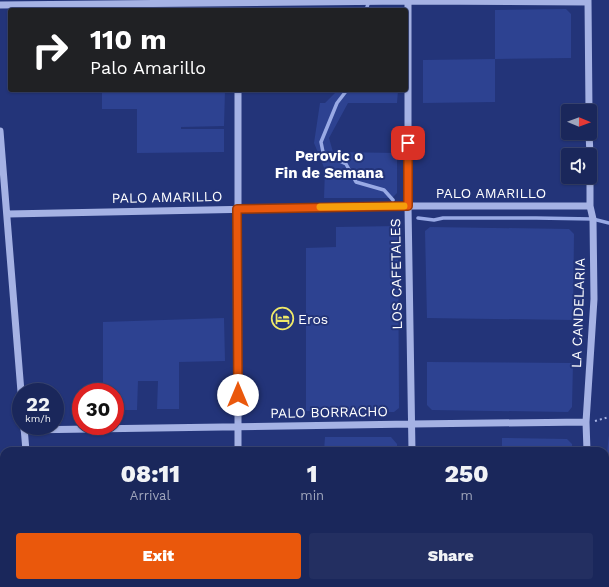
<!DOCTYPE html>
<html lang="en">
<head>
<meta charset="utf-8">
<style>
  :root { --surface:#1a275b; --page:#232f61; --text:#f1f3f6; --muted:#9fa5bb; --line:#384471; --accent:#ea580c }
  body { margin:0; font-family:"Work Sans",sans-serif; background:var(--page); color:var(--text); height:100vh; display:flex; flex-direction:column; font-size:15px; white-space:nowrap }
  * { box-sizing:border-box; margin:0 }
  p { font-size:13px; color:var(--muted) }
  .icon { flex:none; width:22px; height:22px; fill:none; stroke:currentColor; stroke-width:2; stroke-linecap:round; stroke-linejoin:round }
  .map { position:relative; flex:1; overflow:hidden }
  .panel { position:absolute; left:0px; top:447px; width:609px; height:140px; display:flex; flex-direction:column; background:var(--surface); border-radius:12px 12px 0 0; box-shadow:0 1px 3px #0004,0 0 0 1px var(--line) }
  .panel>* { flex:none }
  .hud { position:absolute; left:8px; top:8px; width:400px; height:84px; border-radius:4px; box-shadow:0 1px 3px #0004,0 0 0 1px var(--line); background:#202124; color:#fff; overflow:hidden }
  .needle { width:26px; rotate:91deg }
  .buttons { position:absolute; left:561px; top:104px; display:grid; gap:8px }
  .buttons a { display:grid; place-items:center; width:36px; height:36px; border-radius:4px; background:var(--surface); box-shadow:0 1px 3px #0004,0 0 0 1px var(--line); font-size:20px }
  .speed { position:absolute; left:12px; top:383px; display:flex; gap:8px; font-size:20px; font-weight:700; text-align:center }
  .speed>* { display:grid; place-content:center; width:52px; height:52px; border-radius:50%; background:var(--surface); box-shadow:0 1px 3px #0004,0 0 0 1px var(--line); line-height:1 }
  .speed small { font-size:10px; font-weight:400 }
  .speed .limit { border:6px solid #d22; background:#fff; color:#111 }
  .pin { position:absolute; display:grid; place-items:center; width:34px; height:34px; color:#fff; margin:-17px; border-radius:8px; box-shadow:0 2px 6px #0006 }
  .me { position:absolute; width:44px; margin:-22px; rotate:0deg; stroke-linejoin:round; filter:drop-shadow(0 0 3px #0008) }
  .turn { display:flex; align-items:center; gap:14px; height:84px; padding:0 16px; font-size:18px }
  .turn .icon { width:52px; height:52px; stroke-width:2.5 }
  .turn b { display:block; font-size:28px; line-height:34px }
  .eta { display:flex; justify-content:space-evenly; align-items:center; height:68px; text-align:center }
  .eta b { font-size:24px; font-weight:800; line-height:28px }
  .cta { display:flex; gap:8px; margin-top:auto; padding:8px 16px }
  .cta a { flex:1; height:46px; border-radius:4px; background:var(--accent); color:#fff; font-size:16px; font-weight:800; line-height:46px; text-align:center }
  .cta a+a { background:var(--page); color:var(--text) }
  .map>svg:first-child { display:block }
  .green { fill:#2d4291 }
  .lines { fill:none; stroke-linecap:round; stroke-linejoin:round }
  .stream { stroke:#99aae5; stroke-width:3.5 }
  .path { stroke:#a5b2e4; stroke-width:2; stroke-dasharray:2 3; stroke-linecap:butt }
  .minor { stroke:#a5b2e4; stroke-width:7 }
  .route-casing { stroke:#983908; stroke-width:10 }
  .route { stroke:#ea580c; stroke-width:7 }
  .slow { stroke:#f59e0b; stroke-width:7 }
  .labels { text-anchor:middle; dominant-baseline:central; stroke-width:4; stroke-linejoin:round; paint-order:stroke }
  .street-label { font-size:14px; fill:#fff; stroke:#233479 }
  .poi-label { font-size:14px; fill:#fff; stroke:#233479; text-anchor:start }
  .neighbourhood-label { font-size:15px; font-weight:bold; fill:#fff; stroke:#233479 }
</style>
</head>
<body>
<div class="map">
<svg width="609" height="587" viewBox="0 0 609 587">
  <rect width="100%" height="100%" fill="#233479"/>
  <path class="green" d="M566,9L571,14V58L495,59V102L423,103V60L495,59V10Z
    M102,90H225L224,126L181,127V129H224V152L137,153V109H102Z
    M338,90H398L397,103H348L329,138L333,152L397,153V193L392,198H324L325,170L314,143L320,103H325Z
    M398,226L399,408L394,412L306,411V248L336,247V227Z
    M430,227L569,229L574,234L573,320L427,318L425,231Z
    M224,318L225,361L179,362V409H157L158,381H138L137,410H115V392H103V322Z
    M427,362L573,363L572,407L568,412L432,410L427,405Z
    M609,435V520L605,483V470Z
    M325,437H391L397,444V451H324Z
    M502,438L567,439L572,444V451H502Z
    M346,583H398V587H346Z"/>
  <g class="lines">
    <path class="stream" d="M366,10L369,1
      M347,90L337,103L321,142L323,152L329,156L346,164L356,182L384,190L393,200
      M418,218L434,220L443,218H536L593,219L609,223"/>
    <path class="path" d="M595,421L609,417"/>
    <path class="minor" d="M408,0V206L412,451
      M588,0L589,111
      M0,5L408,1L588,2
      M0,131L21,392
      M589,133L590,155
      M8,214L408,206H590
      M24,427L26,451
      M24,430L412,424L586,422
      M238,451V90
      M587,451L586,422L594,299L593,219L590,206V177
      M605,551L609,560
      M39,583V587
      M238,583V587
      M413,583V587
      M591,583L592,587"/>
  </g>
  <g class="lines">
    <defs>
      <path id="route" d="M238,395L237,209L408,206V143"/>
    </defs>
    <use href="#route" class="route-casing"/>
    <use href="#route" class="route"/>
    <path class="slow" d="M320,207L404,206"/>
  </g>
  <defs>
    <symbol id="hotel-ring" viewBox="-11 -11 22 22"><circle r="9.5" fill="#233479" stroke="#efe968" stroke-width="1.5"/><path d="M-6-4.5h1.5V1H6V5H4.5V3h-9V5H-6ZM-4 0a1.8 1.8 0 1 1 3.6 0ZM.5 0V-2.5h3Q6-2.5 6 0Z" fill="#efe968"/></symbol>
  </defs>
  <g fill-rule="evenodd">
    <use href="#hotel-ring" x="270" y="306" width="25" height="25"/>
  </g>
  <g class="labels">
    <g class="street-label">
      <text x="491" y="193">PALO AMARILLO</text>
      <text transform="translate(167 197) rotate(-1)">PALO AMARILLO</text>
      <text transform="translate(396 274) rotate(-91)">LOS CAFETALES</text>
      <text transform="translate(578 313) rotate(-88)">LA CANDELARIA</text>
      <text transform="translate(329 412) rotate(-1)">PALO BORRACHO</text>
    </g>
    <g class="poi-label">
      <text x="298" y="319">Eros</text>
    </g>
    <g class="neighbourhood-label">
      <text x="329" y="156">Perovic o<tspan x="329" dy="17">Fin de Semana</tspan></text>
    </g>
  </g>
</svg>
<div class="buttons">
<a><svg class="needle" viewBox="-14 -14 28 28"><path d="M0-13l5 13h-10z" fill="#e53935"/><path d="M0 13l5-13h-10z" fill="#9fa5bb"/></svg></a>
<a><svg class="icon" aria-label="sound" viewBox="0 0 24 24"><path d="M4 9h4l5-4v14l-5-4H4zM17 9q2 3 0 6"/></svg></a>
</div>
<div class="speed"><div>22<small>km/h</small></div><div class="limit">30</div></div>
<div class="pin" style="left:408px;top:143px;background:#d93025"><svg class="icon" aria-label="arrive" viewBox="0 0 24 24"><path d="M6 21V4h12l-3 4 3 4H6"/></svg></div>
<svg class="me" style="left:238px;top:395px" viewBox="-20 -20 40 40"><circle r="19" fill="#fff"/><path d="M0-13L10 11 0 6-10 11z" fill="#ea580c"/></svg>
<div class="hud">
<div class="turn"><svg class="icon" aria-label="right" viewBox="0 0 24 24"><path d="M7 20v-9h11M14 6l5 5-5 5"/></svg><div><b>110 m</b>Palo Amarillo</div></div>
</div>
<section class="panel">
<div class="eta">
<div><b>08:11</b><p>Arrival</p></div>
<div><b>1</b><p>min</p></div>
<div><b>250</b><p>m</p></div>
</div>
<div class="cta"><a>Exit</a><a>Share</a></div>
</section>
</div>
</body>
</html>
